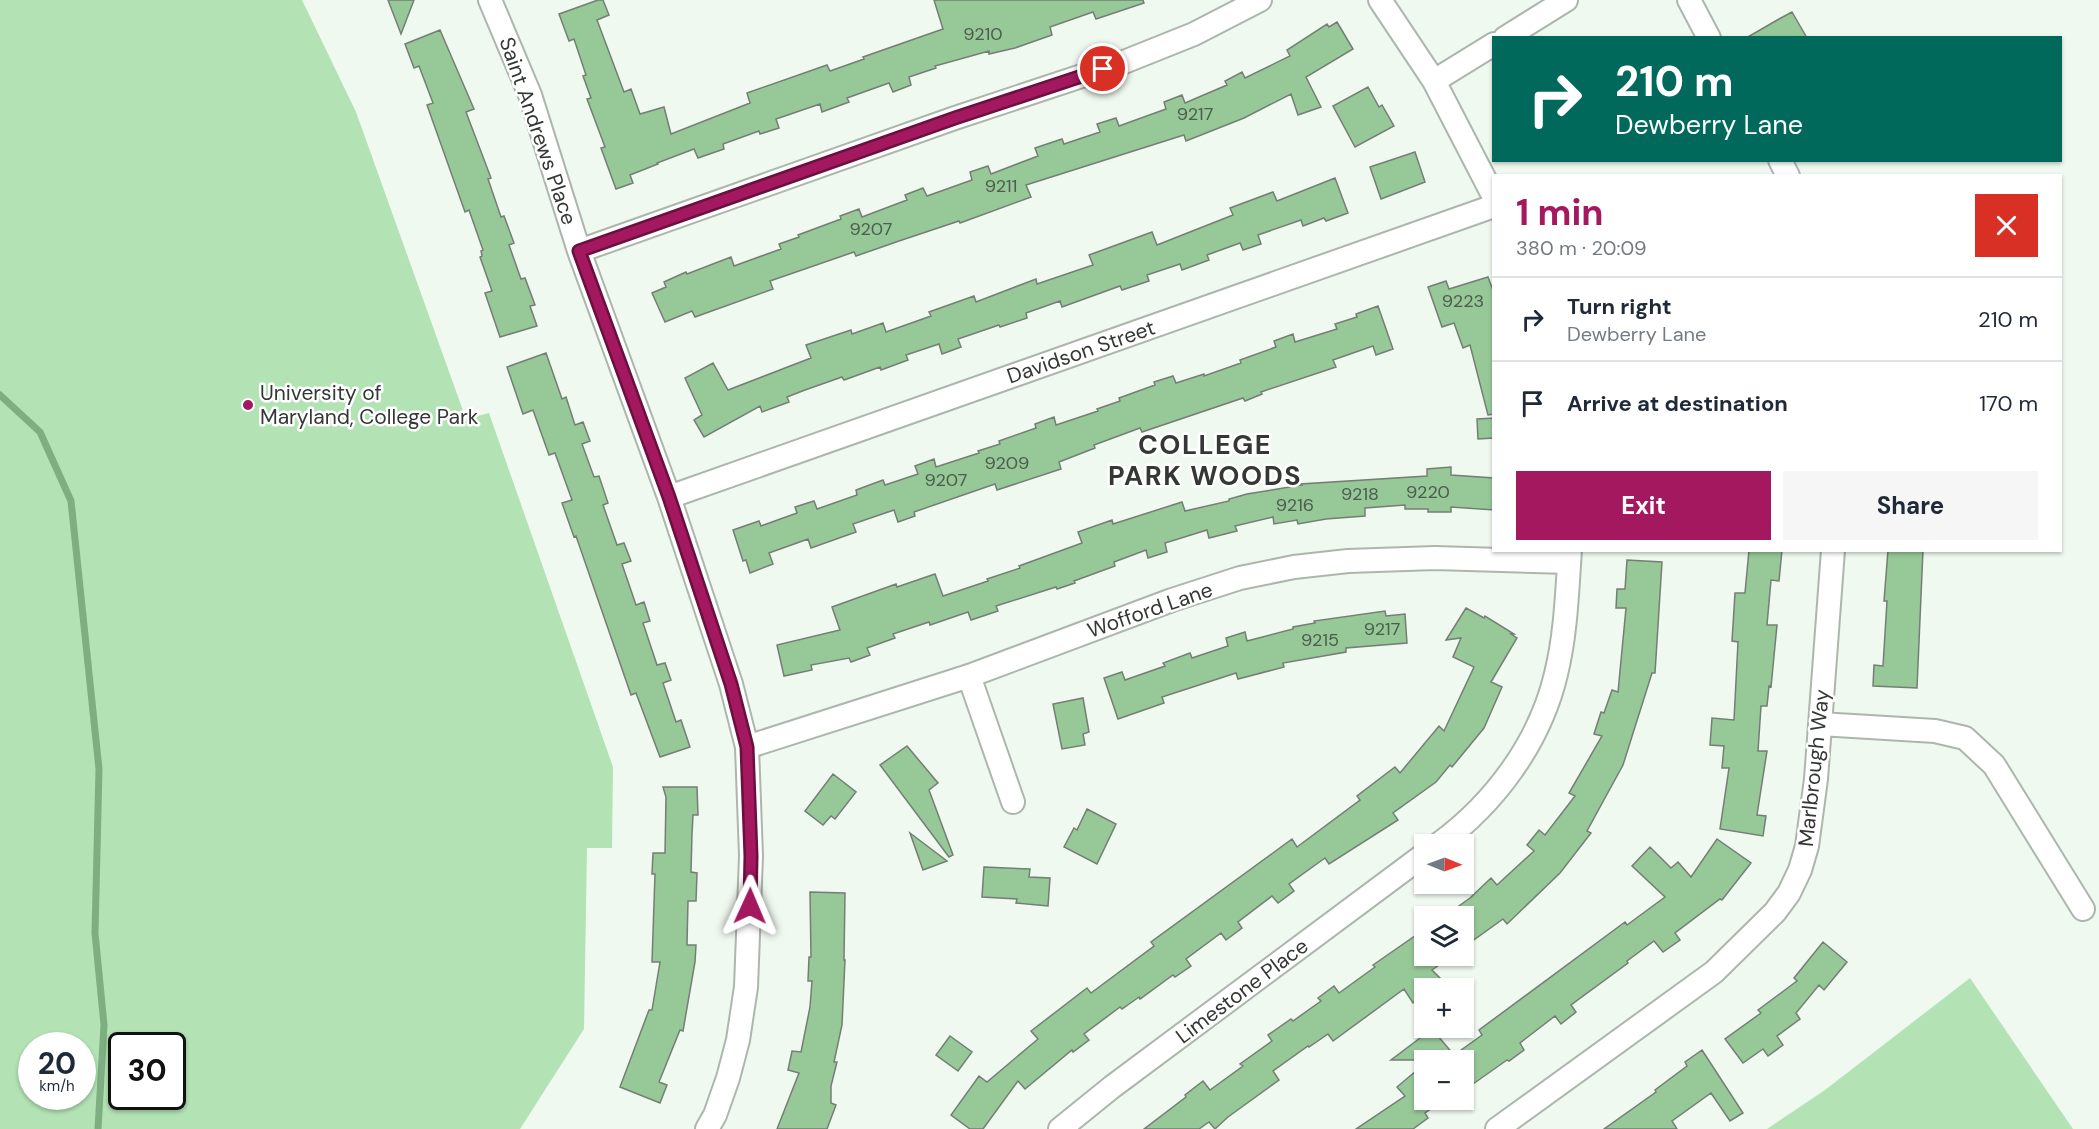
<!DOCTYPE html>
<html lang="en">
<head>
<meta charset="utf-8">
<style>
  :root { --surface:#fff; --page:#f6f6f7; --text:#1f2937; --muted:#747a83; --line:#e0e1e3; --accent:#a3185f }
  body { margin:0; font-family:"DM Sans",sans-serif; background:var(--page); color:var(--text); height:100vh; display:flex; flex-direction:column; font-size:22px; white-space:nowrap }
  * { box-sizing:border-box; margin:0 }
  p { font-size:20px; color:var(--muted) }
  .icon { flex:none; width:33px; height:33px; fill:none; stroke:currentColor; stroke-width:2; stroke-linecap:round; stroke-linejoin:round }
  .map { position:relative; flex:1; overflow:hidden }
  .details { position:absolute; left:1492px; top:174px; width:570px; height:378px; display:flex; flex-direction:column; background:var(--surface); border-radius:0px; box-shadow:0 2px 4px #0004 }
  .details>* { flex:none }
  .guide { position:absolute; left:1492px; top:36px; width:570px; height:126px; border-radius:0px; box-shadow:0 2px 4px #0004; background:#00695c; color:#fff; overflow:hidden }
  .needle { width:39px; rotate:91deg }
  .tools { position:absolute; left:1414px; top:834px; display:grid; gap:12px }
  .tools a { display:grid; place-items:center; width:60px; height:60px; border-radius:0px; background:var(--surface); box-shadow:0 2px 4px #0004; font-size:30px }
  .speed { position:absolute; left:18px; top:1032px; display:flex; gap:12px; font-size:30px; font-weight:700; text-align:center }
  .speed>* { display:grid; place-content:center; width:78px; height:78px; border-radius:50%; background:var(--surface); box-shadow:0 2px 4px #0004; line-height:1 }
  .speed small { font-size:15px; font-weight:400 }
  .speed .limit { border:3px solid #111; border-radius:9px; background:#fff; color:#111 }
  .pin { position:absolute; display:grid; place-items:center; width:51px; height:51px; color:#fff; margin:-26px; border:3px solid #fff; border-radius:50%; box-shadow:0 2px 6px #0007 }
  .me { position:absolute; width:66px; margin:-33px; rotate:1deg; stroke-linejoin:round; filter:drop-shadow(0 0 4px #0008) }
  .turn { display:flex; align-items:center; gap:21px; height:126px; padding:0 24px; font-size:27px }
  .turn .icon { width:78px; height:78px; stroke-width:2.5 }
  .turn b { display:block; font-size:42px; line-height:51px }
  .round { display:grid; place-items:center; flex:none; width:63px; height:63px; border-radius:0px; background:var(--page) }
  .overview { display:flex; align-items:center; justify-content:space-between; height:102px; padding:0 24px }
  h1 { font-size:36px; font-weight:700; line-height:45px; color:var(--accent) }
  .action { display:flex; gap:12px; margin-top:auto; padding:12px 24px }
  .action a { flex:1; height:69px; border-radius:0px; background:var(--accent); color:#fff; font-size:24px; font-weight:700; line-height:69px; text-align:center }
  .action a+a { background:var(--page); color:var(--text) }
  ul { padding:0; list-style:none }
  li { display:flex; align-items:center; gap:18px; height:84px; padding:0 24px; border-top:2px solid var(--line) }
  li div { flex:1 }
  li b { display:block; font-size:22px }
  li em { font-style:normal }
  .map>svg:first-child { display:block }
  .green { fill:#b3e2b5; fill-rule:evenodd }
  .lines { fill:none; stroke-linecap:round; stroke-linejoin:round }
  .stream { stroke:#7daf80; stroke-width:7 }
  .building { fill:#96c898; stroke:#757e75; stroke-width:1.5 }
  .minor-casing { stroke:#adb6ad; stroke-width:26 }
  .minor { stroke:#fff; stroke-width:22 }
  .route-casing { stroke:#6a103e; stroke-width:15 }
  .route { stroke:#a3185f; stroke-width:10 }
  .poi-dot { fill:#a3185f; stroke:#fff; stroke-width:2 }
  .labels { text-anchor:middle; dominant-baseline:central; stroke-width:5; stroke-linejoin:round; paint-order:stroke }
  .number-label { font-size:18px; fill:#4c5c4d }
  .street-label { font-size:21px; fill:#343834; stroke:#fff }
  .poi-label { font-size:21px; fill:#343834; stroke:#fff; text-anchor:start }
  .district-label { font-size:27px; font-weight:bold; letter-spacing:1.5px; fill:#343834; stroke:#fff }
</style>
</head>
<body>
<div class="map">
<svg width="2099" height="1129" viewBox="0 0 2099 1129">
  <rect width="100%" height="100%" fill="#f0f9f0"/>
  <path class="green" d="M0,0H302L356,112L466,419L489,413L613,767L612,848H587L584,1029L520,1129H0ZM32,1046H82V1096H32ZM122,1046H172V1096H122Z
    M1970,978L2073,1129H1767L1825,1090Z"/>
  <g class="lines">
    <path class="stream" d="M0,395L40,432L71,501L99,769L95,933L104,1025L98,1129"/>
  </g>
  <path class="building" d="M388,0H414L401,34Z
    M598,0H603L609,15L597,20L624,92L631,89L640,114L664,107L671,134L750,103L747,93L827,65L830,71L864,59L863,57L943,29L934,0H1143L1144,3L1096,19L1093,12L1050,27L1052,35L1015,48L989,54V51L935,66L936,68L909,77L911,85L893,92L889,83L847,98L849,102L822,112L820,104L776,119L779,128L760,134L759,131L723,144L724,149L698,158L694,149L657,163L658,164L630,175L633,183L616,189L601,148L605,147L587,99L591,98L583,76L586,75L574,39L569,41L559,14Z
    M1792,12L1807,38H1746L1779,19Z
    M1337,22L1353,49L1306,77L1321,107L1298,115L1291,94L1244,118L1186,141L1184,135L1026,185L1031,197L960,223L959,221L902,240L856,256L854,252L770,281L773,289L695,317L692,311L665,322L652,293L666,287L664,282L686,272L687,274L731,257L734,266L781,249L779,244L799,237L798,235L841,219L840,216L859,209L862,217L907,200L905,195L923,188L927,196L972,180L970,172L988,166L991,174L1038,156L1035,148L1062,139L1064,144L1100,132L1097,124L1116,118L1119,126L1166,109L1164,102L1182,95L1185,103L1227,85L1225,81L1242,72L1245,78L1290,56L1287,50L1327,24L1329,27Z
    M440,30L474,109L466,112L491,178L488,179L501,217L504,216L514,243L509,245L521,279L525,278L535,305L530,306L537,326L500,337L485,293L492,291L480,257L482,256L481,251L483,250L469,210L465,212L427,105L433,103L419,66L414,68L405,44Z
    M1368,87L1379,107L1382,105L1394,126L1355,147L1333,106Z
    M1415,152L1425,182L1381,199L1370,167Z
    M1335,178L1348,213L1326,221L1324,218L1303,226L1301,220L1258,235L1261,244L1243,250L1240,243L1207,255L1209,260L1182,270L1180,264L1147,275L1149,281L1122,290L1120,286L1062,307L1060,301L1026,313L1027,318L1000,327L999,325L958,339L961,347L942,354L939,344L906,355L908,360L881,370L880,367L844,380L842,377L805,390L787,397L789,402L762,412L760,406L704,437L694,420L702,415L685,378L713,363L728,390L811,358L806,345L851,330L852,334L883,323L886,332L931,316L929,312L974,296L976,302L1036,279L1037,284L1093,265L1089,255L1152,232L1157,245L1233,215L1230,208L1273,192L1277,201Z
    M1488,277L1494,293V414L1488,415L1470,345L1463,348L1454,323L1442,327L1428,287L1446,281L1449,289Z
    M1378,306L1393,349L1376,355L1373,346L1333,360L1336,367L1261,392L1262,394L1245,401L1243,398L1142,432L1140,428L1094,445L1095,448L1059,462L1061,469L997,490L995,484L914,512L915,516L898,522L894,510L853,524L856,532L811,548L808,539L769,553L773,564L750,573L746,560L743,561L733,530L759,521L761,526L797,513L795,507L814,501L817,509L857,495L856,490L883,480L885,485L918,474L915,466L934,459L936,467L979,453L978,451L1000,444L999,441L1036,428L1035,424L1054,417L1056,425L1098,411L1097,409L1120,401L1119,398L1155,385L1154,382L1173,376L1176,383L1204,374V376L1241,363L1240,360L1276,347L1274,341L1293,334L1295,342L1337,329L1335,324L1357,317L1356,314Z
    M546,353L562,399L566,397L575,425L583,422L590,441L582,444L594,477L599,476L608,503L603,505L617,545L624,543L631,561L622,564L636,605L644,602L650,621L643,623L657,665L665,663L671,680L663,683L676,722L681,720L690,747L660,757L636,693L631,695L576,536L574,537L562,503L572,500L555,453L549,455L533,410L523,414L507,367Z
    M1494,418V438L1478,439L1477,419Z
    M1451,467V475L1494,478V510L1451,507V512H1428V509H1405V505L1365,508V516L1326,519L1298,524L1297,520L1274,524L1273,517L1235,526L1237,531L1209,538L1207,530L1165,543L1167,552L1148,558L1146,550L1114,562L1115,566L1074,581L1075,583L1057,589L1056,587L996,606L998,611L971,620L968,612L930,625L929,622L893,634L895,638L867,648L870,655L851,662L849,658L811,665L812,670L784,676L777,645L840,630L832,607L896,584L897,587L935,574L943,596L988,581L987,579L1020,568L1019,566L1082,543L1078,532L1112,520L1113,524L1182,502L1185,511L1229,501V499L1247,494L1302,485L1301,484L1427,476V469Z
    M1749,550H1782L1779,581L1771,580L1767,625H1777L1771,687L1769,686L1767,706H1761L1758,751H1767L1757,815L1766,816L1763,836L1720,829L1729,768H1722L1724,746L1710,745L1712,718L1734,720L1738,642L1732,641L1735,593H1745Z
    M1888,550H1923L1917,688L1873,686L1874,665L1883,666L1887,601H1884Z
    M1627,560L1662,562L1655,673H1652L1623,765L1587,831L1591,833L1560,873L1507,924L1503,919L1464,947V916H1445L1470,898L1491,878L1497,885L1534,851L1527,845L1539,830L1545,835L1575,796L1569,793L1602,736L1594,734L1601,712L1604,713L1612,690L1618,692L1626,608H1616L1617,589H1625Z
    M1466,608L1484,618L1485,616L1514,634H1511L1517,638L1491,682L1502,687L1484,728L1452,767L1450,765L1436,782L1393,813L1398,820L1329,864L1325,858L1289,884L1294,891L1278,903L1272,896L1238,922L1242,928L1226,940L1221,933L1186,959L1191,966L1175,977L1173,975L1140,999L1139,997L1122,1009L1120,1007L1084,1034L1089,1040L1073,1052L1072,1050L1025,1089L1018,1081L983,1129H970L951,1115L979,1076L987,1082L1038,1039L1031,1031L1087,988L1091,993L1154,946L1151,942L1292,839L1297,847L1360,800L1357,796L1395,767L1400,773L1439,726L1444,731L1474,667L1453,657L1461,638L1446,640Z
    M1385,611L1386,616L1405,614L1407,643L1346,648V652L1283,663L1284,667L1238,679L1236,673L1162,697L1164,703L1118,719L1104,678L1122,672L1125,680L1165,666L1163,663L1190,653L1192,658L1228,646L1226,638L1245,632L1247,641L1293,629V627L1315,623L1314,621Z
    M1083,698L1089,732L1083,734L1085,745L1062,749L1053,704Z
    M907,746L938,783L929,790L953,855L949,857L880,765Z
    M833,774L856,792L835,819L831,816L823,825L805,811Z
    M663,787H697L698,815H693L692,834L691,872L697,873L696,901H688L687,945H696L695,962L683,1031L680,1030L659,1082L667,1085L660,1103L620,1087L649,1010H652L660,962H652L655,874H652L653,853H665L666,797Z
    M1087,809L1116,824L1097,864L1064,847L1074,828L1077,830Z
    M910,833L947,861L923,870Z
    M1717,839L1751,863L1722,900L1720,899L1675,933L1680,940L1663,952L1654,941L1627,961L1628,963L1571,1005L1576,1012L1561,1024L1555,1016L1520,1043L1524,1050L1509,1061L1507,1060L1473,1084L1472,1082L1464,1088V1060H1391L1432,1029L1454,1055L1482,1035L1479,1030L1625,922L1627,925L1665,897L1632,866L1650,847L1671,868L1678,862L1691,877Z
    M984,867L1030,869L1029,877L1050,878L1048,906L1016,903L1017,899L982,897Z
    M810,892L845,893L844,960H845L842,1025L834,1062H837L831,1086V1103L836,1105L827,1129H777L799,1073L788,1070L792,1051L801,1052L810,1007L812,981H808L809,957H811Z
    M1425,929V956H1452L1432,970L1441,979L1430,988H1425V993L1413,1003L1404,989L1333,1041L1328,1034L1309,1047L1308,1046L1273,1071L1279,1080L1228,1117L1215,1129L1209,1122L1199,1129H1144L1186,1097L1185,1095L1203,1081L1210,1090L1243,1066L1240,1064L1272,1041L1268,1035L1291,1019L1293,1021L1321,1001L1318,998L1334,986L1339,993L1375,967L1373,965Z
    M1823,942L1847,962L1824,990L1819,985L1796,1013L1800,1019L1777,1036L1783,1045L1768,1056L1763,1049L1743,1063L1725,1039L1761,1013L1758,1010L1797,981L1794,978Z
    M950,1036L972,1052L958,1071L936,1055Z
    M1702,1050L1743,1113L1730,1121L1711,1093L1672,1121L1677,1129H1604L1656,1092L1655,1090L1687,1066L1685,1062Z
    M1417,1070L1425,1082V1100H1444L1425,1113L1428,1118L1413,1129H1356L1405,1096L1397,1087Z"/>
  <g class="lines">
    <defs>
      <path id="minor" d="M490,0L530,95L579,251L669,497L731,684L747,747L751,856L746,987L738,1040L728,1078L715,1115L707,1129
        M1380,0L1434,81L1494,197
        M1689,0L1709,38
        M1505,38L1566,0
        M1434,81L1494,44
        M1780,160L1788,176
        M579,251L955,118L1124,62L1194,34L1260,0
        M669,497L1494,206
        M969,676L1013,802
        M1820,724L1935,731L1965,738L1994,765L2083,909
        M747,747L969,676L1172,600L1240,578L1294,567L1348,561L1435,558L1569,562
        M1439,844C1495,803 1540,742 1556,674C1566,633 1567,592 1570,550
        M1060,1129L1112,1087L1425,854
        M1497,1129L1714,972L1775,912L1789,893L1800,870L1807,846L1816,779L1833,550"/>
    </defs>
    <use href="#minor" class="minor-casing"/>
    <use href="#minor" class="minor"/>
  </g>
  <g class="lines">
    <defs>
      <path id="route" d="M750,906L751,856L747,747L731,684L669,497L579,251L955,118L1103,69"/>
    </defs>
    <use href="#route" class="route-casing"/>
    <use href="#route" class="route"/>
  </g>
  <circle class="poi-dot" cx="248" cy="405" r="6"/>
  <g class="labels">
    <g class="number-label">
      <text x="983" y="34">9210</text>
      <text x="1195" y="114">9217</text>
      <text x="1001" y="186">9211</text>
      <text x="871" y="229">9207</text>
      <text x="1463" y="301">9223</text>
      <text x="1007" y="463">9209</text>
      <text x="946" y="480">9207</text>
      <text x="1428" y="492">9220</text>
      <text x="1360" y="494">9218</text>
      <text x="1295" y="505">9216</text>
      <text x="1382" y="629">9217</text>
      <text x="1320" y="640">9215</text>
    </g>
    <g class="street-label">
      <text transform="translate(538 131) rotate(71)">Saint Andrews Place</text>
      <text transform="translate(1081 352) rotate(-19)">Davidson Street</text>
      <text transform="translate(1150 610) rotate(-19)">Wofford Lane</text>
      <text transform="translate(1814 768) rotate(-84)">Marlbrough Way</text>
      <text transform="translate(1242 991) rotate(-37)">Limestone Place</text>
    </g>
    <g class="poi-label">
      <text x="260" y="393">University of<tspan x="260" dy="24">Maryland, College Park</tspan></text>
    </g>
    <g class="district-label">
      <text x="1205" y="444">COLLEGE<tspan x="1205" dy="31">PARK WOODS</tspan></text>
    </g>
  </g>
</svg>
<div class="tools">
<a><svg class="needle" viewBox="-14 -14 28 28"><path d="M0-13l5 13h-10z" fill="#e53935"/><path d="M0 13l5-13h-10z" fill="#747a83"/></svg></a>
<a><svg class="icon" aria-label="layers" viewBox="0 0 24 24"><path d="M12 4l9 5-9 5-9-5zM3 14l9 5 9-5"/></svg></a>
<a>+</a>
<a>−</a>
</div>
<div class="speed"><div>20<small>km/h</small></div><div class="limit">30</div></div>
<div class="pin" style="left:1103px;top:69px;background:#d93025"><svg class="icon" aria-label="arrive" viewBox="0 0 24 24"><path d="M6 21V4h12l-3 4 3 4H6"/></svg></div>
<svg class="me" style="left:750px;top:906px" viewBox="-20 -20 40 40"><path d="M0-17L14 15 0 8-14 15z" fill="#a3185f" stroke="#fff" stroke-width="4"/></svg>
<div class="guide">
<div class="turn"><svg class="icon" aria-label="right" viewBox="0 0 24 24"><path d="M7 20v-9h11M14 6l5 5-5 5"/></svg><div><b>210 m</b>Dewberry Lane</div></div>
</div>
<section class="details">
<div class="overview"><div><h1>1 min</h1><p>380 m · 20:09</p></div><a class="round" style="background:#d93025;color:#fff"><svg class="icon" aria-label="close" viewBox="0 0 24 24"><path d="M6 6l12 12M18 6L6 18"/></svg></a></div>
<ul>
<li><svg class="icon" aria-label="right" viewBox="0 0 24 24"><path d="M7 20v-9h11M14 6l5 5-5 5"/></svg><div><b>Turn right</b><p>Dewberry Lane</p></div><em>210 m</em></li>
<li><svg class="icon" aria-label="arrive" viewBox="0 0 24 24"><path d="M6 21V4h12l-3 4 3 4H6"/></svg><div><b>Arrive at destination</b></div><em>170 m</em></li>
</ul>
<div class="action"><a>Exit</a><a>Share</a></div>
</section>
</div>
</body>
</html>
